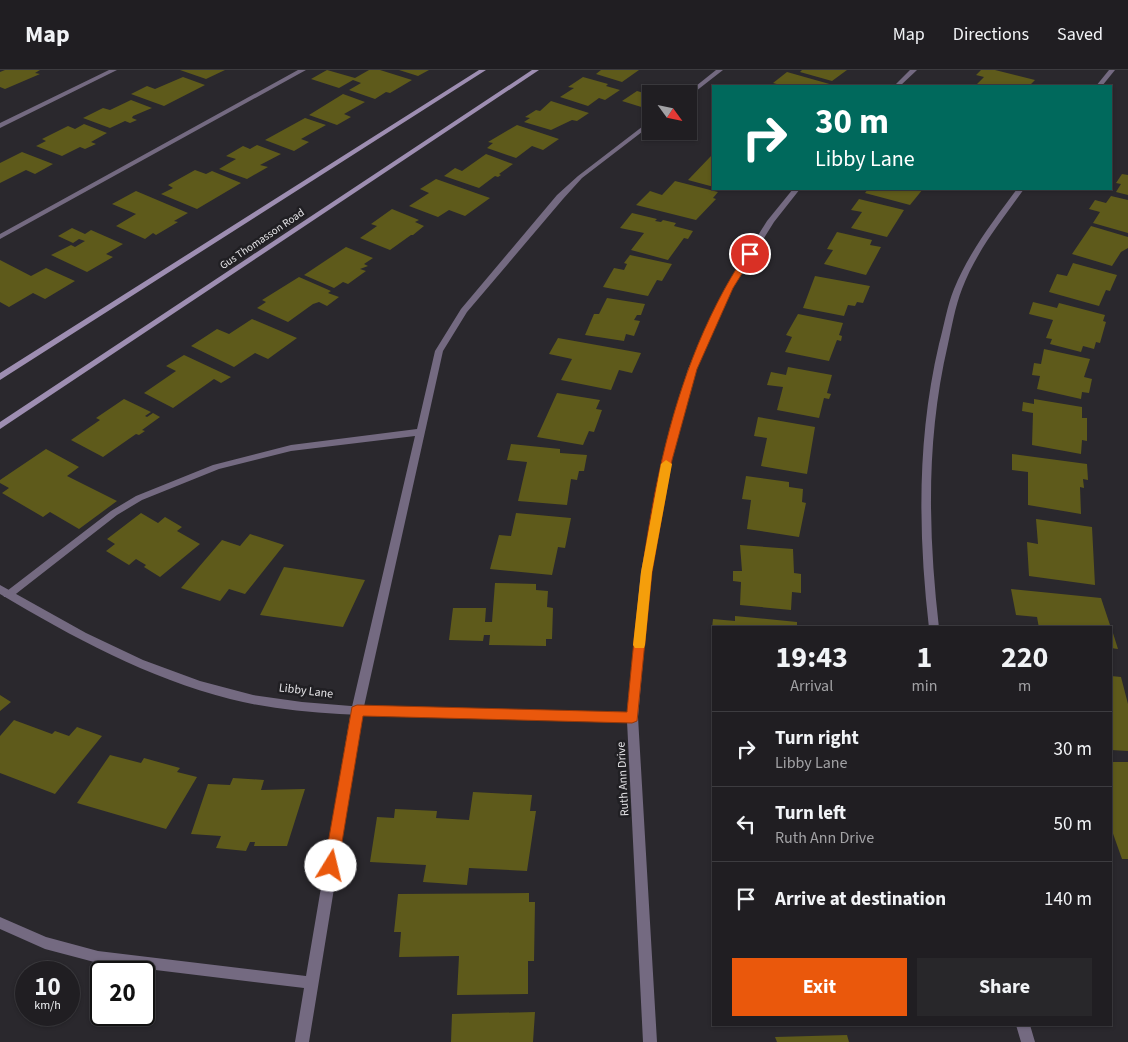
<!DOCTYPE html>
<html lang="en">
<head>
<meta charset="utf-8">
<style>
  :root { --surface:#201e22; --page:#28272a; --text:#f1f3f6; --muted:#a2a2a5; --line:#3d3c40; --accent:#ea580c }
  body { margin:0; font-family:"Source Sans 3",sans-serif; background:var(--page); color:var(--text); height:100vh; display:flex; flex-direction:column; font-size:19px; white-space:nowrap }
  * { box-sizing:border-box; margin:0 }
  p { font-size:16px; color:var(--muted) }
  .icon { flex:none; width:28px; height:28px; fill:none; stroke:currentColor; stroke-width:2; stroke-linecap:round; stroke-linejoin:round }
  .map { position:relative; flex:1; overflow:hidden }
  .details { position:absolute; left:712px; top:556px; width:400px; height:400px; display:flex; flex-direction:column; background:var(--surface); border-radius:0px; box-shadow:0 1px 4px #0004,0 0 0 1px var(--line) }
  .details>* { flex:none }
  .banner { position:absolute; left:712px; top:15px; width:400px; height:105px; border-radius:0px; box-shadow:0 1px 4px #0004,0 0 0 1px var(--line); background:#00695c; color:#fff; overflow:hidden }
  .needle { width:32px; rotate:123deg }
  .fabs { position:absolute; left:642px; top:15px; display:grid; gap:10px }
  .fabs a { display:grid; place-items:center; width:55px; height:55px; border-radius:0px; background:var(--surface); box-shadow:0 1px 4px #0004,0 0 0 1px var(--line); font-size:25px }
  .speed { position:absolute; left:15px; top:891px; display:flex; gap:10px; font-size:25px; font-weight:700; text-align:center }
  .speed>* { display:grid; place-content:center; width:65px; height:65px; border-radius:50%; background:var(--surface); box-shadow:0 1px 4px #0004,0 0 0 1px var(--line); line-height:1 }
  .speed small { font-size:12px; font-weight:400 }
  .speed .limit { border:2px solid #111; border-radius:8px; background:#fff; color:#111 }
  .pin { position:absolute; display:grid; place-items:center; width:42px; height:42px; color:#fff; margin:-21px; border:2px solid #fff; border-radius:50%; box-shadow:0 1px 5px #0007 }
  .me { position:absolute; width:55px; margin:-28px; rotate:9deg; stroke-linejoin:round; filter:drop-shadow(0 0 4px #0008) }
  .turn { display:flex; align-items:center; gap:18px; height:105px; padding:0 20px; font-size:22px }
  .turn .icon { width:65px; height:65px; stroke-width:2.5 }
  .turn b { display:block; font-size:35px; line-height:42px }
  .eta { display:flex; justify-content:space-evenly; align-items:center; height:85px; text-align:center }
  .eta b { font-size:30px; font-weight:700; line-height:35px }
  .primary-button { display:flex; gap:10px; margin-top:auto; padding:10px 20px }
  .primary-button a { flex:1; height:58px; border-radius:0px; background:var(--accent); color:#fff; font-size:20px; font-weight:700; line-height:58px; text-align:center }
  .primary-button a+a { background:var(--page); color:var(--text) }
  ul { padding:0; list-style:none }
  li { display:flex; align-items:center; gap:15px; height:75px; padding:0 20px; border-top:1px solid var(--line) }
  li div { flex:1 }
  li b { display:block; font-size:19px }
  li em { font-style:normal }
  header { display:flex; align-items:center; gap:30px; box-sizing:border-box; height:70px; padding:0 25px; background:var(--surface); border-bottom:1px solid var(--line) }
  header strong { font-size:24px }
  nav { display:flex; gap:28px; margin-inline-start:auto; font-size:18px }
  .map>svg:first-child { display:block }
  .building { fill:#5e5a1b }
  .lines { fill:none; stroke-linecap:round; stroke-linejoin:round }
  .service { fill:#746a81; fill-rule:evenodd }
  .minor { fill:#746a81; fill-rule:evenodd }
  .secondary { fill:#9e8eb2; fill-rule:evenodd }
  .route { fill:#ea580c; stroke:#983908 }
  .slow { fill:#f59e0b }
  .labels { text-anchor:middle; dominant-baseline:central; stroke-width:5; stroke-linejoin:round; paint-order:stroke }
  .far-street-label { font-size:11px; fill:#e4e3e6; stroke:#201f23 }
  .street-label { font-size:12px; fill:#e4e3e6; stroke:#201f23 }
</style>
</head>
<body>
<header>
<strong>Map</strong>
<nav><a>Map</a><a>Directions</a><a>Saved</a></nav>
</header>
<div class="map">
<svg width="1128" height="972" viewBox="0 0 1128 972">
  <rect width="100%" height="100%" fill="#2a282d"/>
  <path class="building" d="M5,0H40L35,3L40,4L5,19L0,17V2Z
    M180,0H225L206,9Z
    M327,0L355,8L369,0H380L412,10L390,23L386,22L375,29L349,20L361,13L353,10L339,18L311,9Z
    M399,0H429L418,6Z
    M601,0H639L622,12L596,4Z
    M802,0H847L832,11L800,2Z
    M981,0H995L1035,10L1029,16H975L984,7L976,5Z
    M787,2L833,15L831,16H784L773,13Z
    M183,7L205,15L164,36L131,24L147,16L155,19Z
    M583,7L608,14L606,16L620,20L605,30L599,28L588,36L560,27L574,18L568,17Z
    M637,21L651,25V40L622,31Z
    M343,24L365,32L344,44L351,47L337,55L309,45Z
    M131,30L152,38L133,46L132,48L137,50L130,53L125,51L110,58L83,48L103,38L110,40Z
    M551,31L589,43L577,51L572,50L551,60L524,52L530,48L525,47L536,40L540,41Z
    M305,48L326,55L301,69L309,72L294,81L265,70Z
    M84,54L107,63L91,72L96,74L85,79L80,77L62,86L36,76L46,71L42,69L68,56L75,59Z
    M517,55L559,69L543,80L532,76L516,88L487,78L493,73L488,72Z
    M257,75L281,84L260,95L268,97L247,109L219,99L236,89L226,86L243,76L250,79Z
    M22,82L53,94L35,104L26,100L0,113V93Z
    M486,84L513,94L499,104L501,105L498,107L495,106L479,118L444,106L455,98L462,101Z
    M711,86L714,87V117L688,110Z
    M195,100L206,104L212,101L241,113L197,139L161,124L173,118L168,115Z
    M1122,104L1128,105V125L1116,122L1121,114L1116,113Z
    M436,109L490,128L465,146L449,140L438,147L409,136L429,123L420,119Z
    M675,111L718,122L713,128L716,129L696,150L636,135L650,121L662,125Z
    M868,119H923L910,135L865,123Z
    M136,121L188,143L174,151L178,152L156,165L153,163L145,169L116,156L136,144L112,134Z
    M1111,126L1128,130V163L1093,153L1100,142L1089,139L1095,130L1106,133Z
    M859,129L904,140L887,167L851,158L862,142L851,140Z
    M392,139L419,150L415,152L424,156L413,165H411L390,180L360,168L377,156L371,154Z
    M632,143L657,149L655,151L661,152L663,150L676,153L674,156L693,161L688,169L684,168L668,190L631,180L644,163L620,158Z
    M1091,156L1128,167V178L1121,182L1112,196L1072,184Z
    M72,158L85,164L91,160L123,174L106,184L113,187L87,202L51,185L71,175L75,177L85,171L79,169L73,173L58,166Z
    M837,162L872,170L870,175L881,177L866,205L824,194L833,180L827,179Z
    M346,177L373,188L364,194L368,196L360,199L366,201L348,214L343,212L334,218L304,205Z
    M630,185L672,194L662,211L657,210L648,226L603,217L614,198L624,200L627,194L624,193Z
    M0,190L31,206L46,198L75,211L45,229L33,223L9,237L0,232Z
    M1073,193L1117,205L1110,221L1106,220L1099,236L1049,222L1057,204L1067,206Z
    M815,206L870,216L863,233L857,232L855,236L848,235L844,246L803,238Z
    M299,207L331,221L328,223L339,227L327,236L319,232L313,234L288,252L257,238L266,232L262,230Z
    M607,228L645,234L641,245H637L634,250L640,251L634,266L626,264L624,271L585,265L594,244H599Z
    M1033,232L1057,238L1059,233L1105,245L1103,251L1106,252L1100,273L1096,272L1094,279L1083,276L1081,282L1050,274L1052,269L1046,268L1053,250L1029,244Z
    M798,244L843,253L839,265L842,266L841,271L837,270L829,291L785,282L792,267L786,265Z
    M252,249L297,268L268,289L255,283L234,297L191,276L217,259L229,264Z
    M558,268L641,283L632,303L619,300L611,320L561,310L572,289L549,284Z
    M1044,279L1090,289L1084,307L1092,309L1089,323L1082,322L1081,329L1037,319L1040,306L1032,305L1034,293L1041,294Z
    M184,285L231,307L221,313L214,309L173,338L144,323L176,301L166,296Z
    M788,297L832,305L827,323L831,324L829,329L824,328L819,348L777,340L783,317L767,315L771,302L786,305Z
    M557,323L600,330L596,339L602,340L594,362L589,361L583,375L537,367Z
    M124,329L151,342L145,346L147,347L153,343L160,347L142,360L145,361L139,365L136,364L103,387L71,370L100,350L96,348Z
    M1034,329L1082,337V348H1087V371L1082,370L1081,384L1032,375L1033,343L1022,341L1023,332L1034,334Z
    M758,347L815,357L807,404L761,396L767,368L754,366Z
    M511,374L560,379V383L587,385L584,401H579L577,410L571,409L567,435L518,431L527,392L507,390Z
    M46,379L79,397L67,406L117,431L79,459L50,442L43,447L2,423L9,418L0,413V410Z
    M1012,384L1087,394L1088,410L1083,409L1084,418L1080,417L1081,444L1028,435V402L1012,400Z
    M746,406L789,412V417L803,419L802,432L806,433L799,467L747,459L751,430L742,429Z
    M141,443L158,453L165,447L182,457L177,461L200,474L160,507L144,497L146,495L136,489L129,495L106,481L115,474L107,469Z
    M516,443L571,448L565,478L558,477L552,505L490,499L499,465L511,466Z
    M1036,449L1092,457L1095,515L1029,506L1027,472L1038,474Z
    M250,464L284,475L245,524L229,519L220,531L181,518L222,470L240,476Z
    M740,475L793,479L794,503L801,504V523L792,522L791,540L740,535L741,512L733,511V501H742Z
    M284,497L365,510L343,557L260,545Z
    M495,513L536,514V520L548,521L547,537L553,538L552,569H546V576L489,575L490,565H484L483,571L449,570L453,538H486L485,552H492Z
    M1011,519L1101,528L1111,558H1039L1037,547L1016,545Z
    M735,546L797,552V558H712L713,549L735,551Z
    M1112,560L1118,579L1111,578Z
    M1111,606L1121,607L1128,634V681L1111,680Z
    M0,625L11,632L0,641Z
    M14,650L52,664L55,661L69,666L77,657L102,666L55,724L0,703V666Z
    M110,685L141,693L144,688L180,698L177,702L197,707L166,759L77,733Z
    M1111,692H1128V789H1122L1111,758Z
    M233,708L264,710L261,720L305,719L287,776H254L255,772H250L246,781L216,778L221,766L191,764L208,714L230,715Z
    M473,722L532,725L530,741H536L527,801L469,798L467,815L423,812L426,795L370,792L377,747L394,748L395,739L437,741L436,748L469,750Z
    M529,823V832H535L534,891H528V924L457,925L459,886L399,887L401,862H394L398,824Z
    M535,942L533,972H451L452,944Z
    M847,965L849,972H777L775,967Z"/>
  <g class="lines">
    <path class="service" d="M298,0H306L0,169V164Z
      M716,0H723L691,25L686,24Z
      M1109,0H1115L1102,16H1096Z
      M651,50V55L582,108L563,129L467,242L443,281L363,641L309,972H295L304,918L98,893L45,879L0,859V847L46,867L98,881L306,906L351,641L415,366L291,381L219,399L142,430L117,445L12,527H4L3,524L111,441L136,426L213,395L291,375L417,359L435,281L461,239L557,125L578,106Z
      M1017,119H1024C1001,151 976,182 962,219C955,237 952,256 948,274C926,368 928,462 939,558H929C918,462 917,368 939,274C944,256 947,236 954,219C969,182 994,150 1017,119Z
      M1016,955H1030L1035,972H1021Z"/>
    <path class="minor" d="M109,0H117L0,58V53Z
      M910,0H917L900,16H894Z
      M793,119H800L774,152L733,218L696,299L672,390L651,502L638,647L657,972H643L627,651C560,650 493,648 426,647C360,645 294,645 230,629C148,608 72,567 0,524V515L86,563L143,590L200,611L253,625L302,632L351,636L627,642L641,502L662,390L688,299L725,218L767,151Z"/>
    <path class="secondary" d="M479,0H486L0,310V303Z
      M532,0H539L0,359V352Z"/>
  </g>
  <path class="route" d="M747,182L754,184L733,218L697,299L672,390L652,502L637,651L632,653L363,646L338,796L336,801L331,803L326,801L324,796L352,637L357,635L627,642C642,485 657,317 747,182Z"/>
  <path class="slow" d="M666,390L672,394L652,502L645,575L644,578H635L633,575L641,502L661,394Z"/>
  <g class="labels">
    <g class="far-street-label">
      <text transform="translate(262 169) rotate(-34)">Gus Thomasson Road</text>
    </g>
    <g class="street-label">
      <text transform="translate(306 621) rotate(7)">Libby Lane</text>
      <text transform="translate(623 709) rotate(-93)">Ruth Ann Drive</text>
    </g>
  </g>
</svg>
<div class="fabs">
<a><svg class="needle" viewBox="-14 -14 28 28"><path d="M0-13l5 13h-10z" fill="#e53935"/><path d="M0 13l5-13h-10z" fill="#a2a2a5"/></svg></a>
</div>
<div class="speed"><div>10<small>km/h</small></div><div class="limit">20</div></div>
<div class="pin" style="left:750px;top:184px;background:#d93025"><svg class="icon" aria-label="arrive" viewBox="0 0 24 24"><path d="M6 21V4h12l-3 4 3 4H6"/></svg></div>
<svg class="me" style="left:331px;top:796px" viewBox="-20 -20 40 40"><circle r="19" fill="#fff"/><path d="M0-13L10 11 0 6-10 11z" fill="#ea580c"/></svg>
<div class="banner">
<div class="turn"><svg class="icon" aria-label="right" viewBox="0 0 24 24"><path d="M7 20v-9h11M14 6l5 5-5 5"/></svg><div><b>30 m</b>Libby Lane</div></div>
</div>
<section class="details">
<div class="eta">
<div><b>19:43</b><p>Arrival</p></div>
<div><b>1</b><p>min</p></div>
<div><b>220</b><p>m</p></div>
</div>
<ul>
<li><svg class="icon" aria-label="right" viewBox="0 0 24 24"><path d="M7 20v-9h11M14 6l5 5-5 5"/></svg><div><b>Turn right</b><p>Libby Lane</p></div><em>30 m</em></li>
<li><svg class="icon" aria-label="left" viewBox="0 0 24 24"><path d="M17 20v-9H6M10 6l-5 5 5 5"/></svg><div><b>Turn left</b><p>Ruth Ann Drive</p></div><em>50 m</em></li>
<li><svg class="icon" aria-label="arrive" viewBox="0 0 24 24"><path d="M6 21V4h12l-3 4 3 4H6"/></svg><div><b>Arrive at destination</b></div><em>140 m</em></li>
</ul>
<div class="primary-button"><a>Exit</a><a>Share</a></div>
</section>
</div>
</body>
</html>
